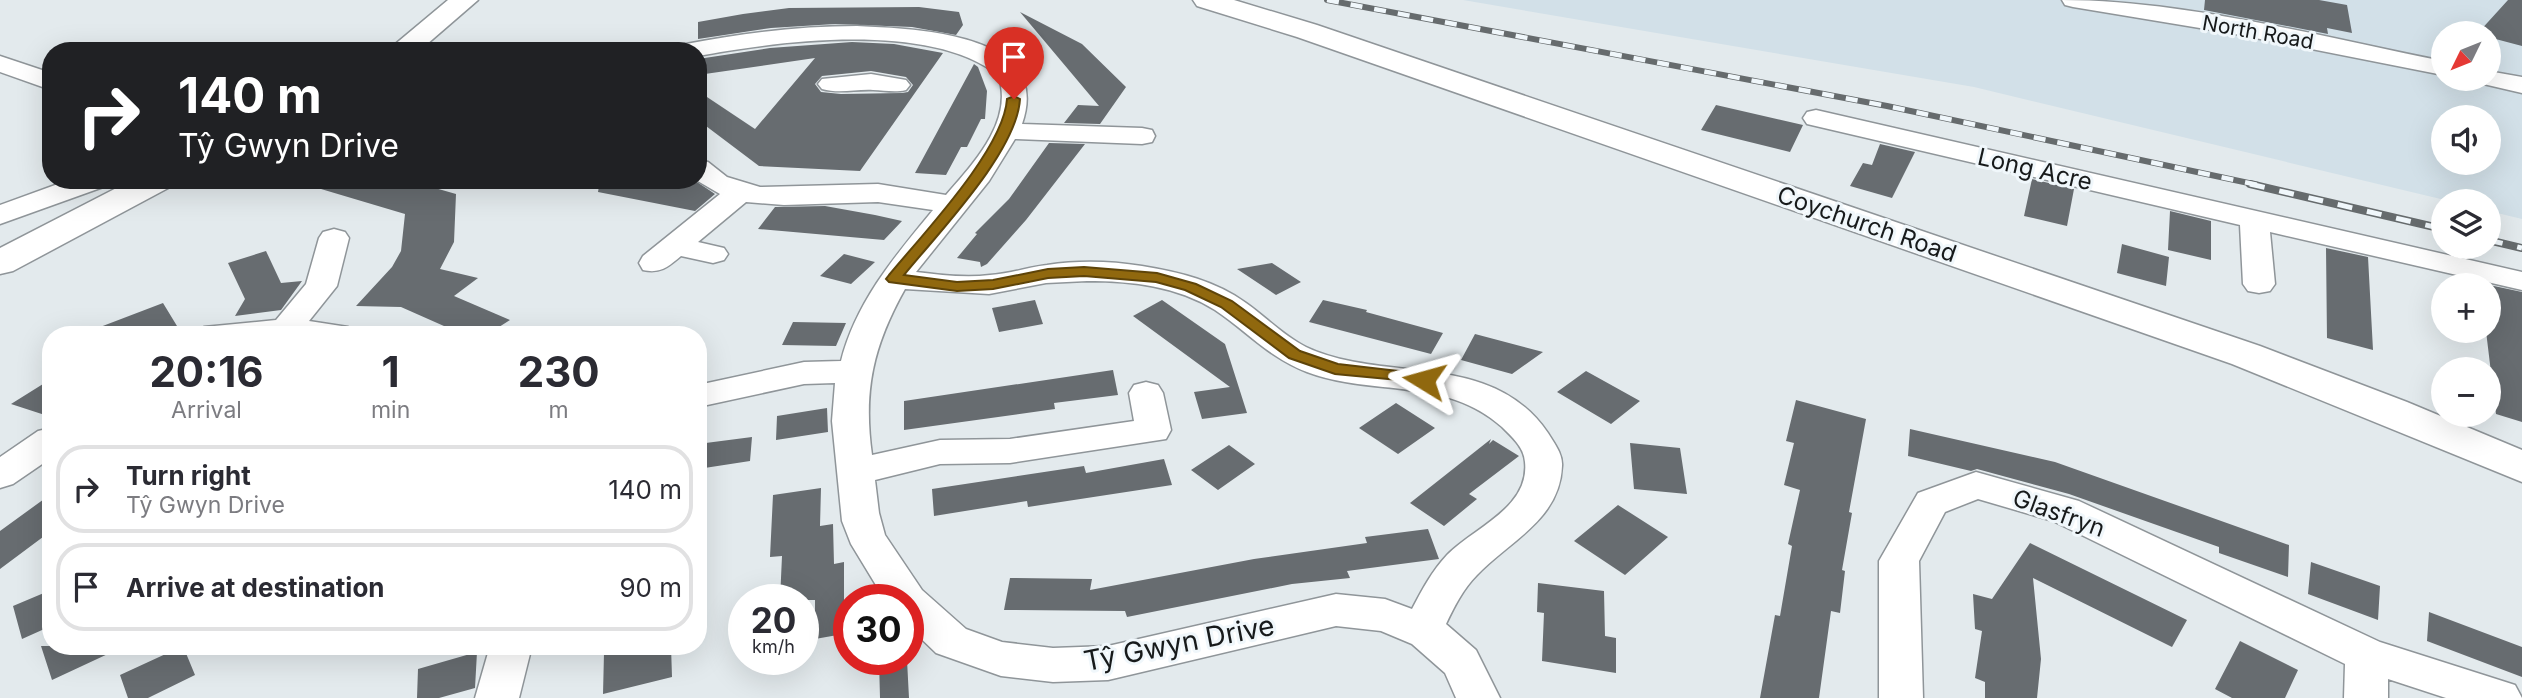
<!DOCTYPE html>
<html lang="en">
<head>
<meta charset="utf-8">
<style>
  :root { --surface:#fff; --page:#f2f2f3; --text:#2b2b33; --muted:#7c7c81; --line:#e1e1e2 }
  body { margin:0; font-family:Inter,sans-serif; background:var(--page); color:var(--text); height:100vh; display:flex; flex-direction:column; font-size:26px; white-space:nowrap }
  * { box-sizing:border-box; margin:0 }
  p { font-size:23px; color:var(--muted) }
  .icon { flex:none; width:38px; height:38px; fill:none; stroke:currentColor; stroke-width:2; stroke-linecap:round; stroke-linejoin:round }
  .map { position:relative; flex:1; overflow:hidden }
  .drawer { position:absolute; left:42px; top:326px; width:665px; height:329px; display:flex; flex-direction:column; background:var(--surface); border-radius:28px; box-shadow:0 7px 28px #0002 }
  .drawer>* { flex:none }
  .guide { position:absolute; left:42px; top:42px; width:665px; height:147px; border-radius:28px; box-shadow:0 7px 28px #0002; background:#202124; color:#fff; overflow:hidden }
  .needle { width:46px; rotate:227deg }
  .tools { position:absolute; left:2431px; top:21px; display:grid; gap:14px }
  .tools a { display:grid; place-items:center; width:70px; height:70px; border-radius:50%; background:var(--surface); box-shadow:0 7px 28px #0002; font-size:35px }
  .speed { position:absolute; left:728px; top:584px; display:flex; gap:14px; font-size:35px; font-weight:700; text-align:center }
  .speed>* { display:grid; place-content:center; width:91px; height:91px; border-radius:50%; background:var(--surface); box-shadow:0 7px 28px #0002; line-height:1 }
  .speed small { font-size:18px; font-weight:400 }
  .speed .limit { border:10px solid #d22; background:#fff; color:#111 }
  .pin { position:absolute; display:grid; place-items:center; width:60px; height:60px; color:#fff; margin:-72px -30px; border-radius:50% 50% 50% 0; rotate:-45deg; box-shadow:0 0 7px #0007 }
  .pin .icon { rotate:45deg }
  .me { position:absolute; width:77px; margin:-38px; rotate:278deg; stroke-linejoin:round; filter:drop-shadow(0 0 5px #0008) }
  .turn { display:flex; align-items:center; gap:24px; height:147px; padding:0 21px; font-size:32px }
  .turn .icon { width:91px; height:91px; stroke-width:2.5 }
  .turn b { display:block; font-size:49px; line-height:60px }
  .eta { display:flex; justify-content:space-evenly; align-items:center; height:119px; text-align:center }
  .eta b { font-size:42px; font-weight:700; line-height:49px }
  ul { padding:0; list-style:none }
  li { display:flex; align-items:center; gap:21px; height:88px; margin:0 14px 10px; padding:0 7px; border:4px solid var(--line); border-radius:28px }
  li div { flex:1 }
  li b { display:block; font-size:26px }
  li em { font-style:normal }
  .map>svg:first-child { display:block }
  .built { fill:#d2e0e8; fill-rule:evenodd }
  .building { fill:#676c70; fill-rule:evenodd }
  .lines { fill:none; stroke-linecap:round; stroke-linejoin:round }
  .street-casing { stroke:#8f9599; stroke-width:3 }
  .secondary-casing { stroke:#8f9599; stroke-width:3 }
  .street { fill:#fff; fill-rule:evenodd }
  .secondary { fill:#fff; fill-rule:evenodd }
  .rail-far1-casing { stroke:#666b6d; stroke-width:6 }
  .rail-casing { stroke:#666b6d; stroke-width:8 }
  .rail-far1 { stroke:#f0f7fb; stroke-width:4.5; stroke-dasharray:12; stroke-linecap:butt }
  .rail { stroke:#f0f7fb; stroke-width:5; stroke-dasharray:15; stroke-linecap:butt }
  .route { fill:#90680e; stroke:#5e4409; stroke-width:2 }
  .labels { text-anchor:middle; dominant-baseline:central; stroke-width:6; stroke-linejoin:round; paint-order:stroke }
  .far-street-label { font-size:21px; fill:#171a1b; stroke:#f0f7fb }
  .street-label { font-size:24px; fill:#171a1b; stroke:#f0f7fb }
  .near-street-label { font-size:28px; fill:#171a1b; stroke:#f0f7fb }
</style>
</head>
<body>
<div class="map">
<svg width="2522" height="698" viewBox="0 0 2522 698">
  <rect width="100%" height="100%" fill="#e3eaed"/>
  <path class="built" d="M1463,0H2522V219L2489,211L2488,201H2449L1974,87ZM2443,33H2488V79H2443ZM2443,117H2488V163H2443Z"/>
  <path class="building" d="M2205,0H2319L2347,5L2352,33L2327,28L2328,34L2204,10Z
    M2508,0H2522V46L2488,37V33H2478Z
    M919,7L959,12L963,25L956,35L912,27L835,24L771,28L698,39V22L743,14L789,8Z
    M1020,12L1082,44L1126,87L1100,124L1064,123L1078,105L1099,106Z
    M852,42L894,44L943,53L860,171L759,166L698,120V91L755,129L815,58L698,75V59L770,48ZM871,71L906,77L913,85L908,92L902,93L841,94L821,92L815,84L822,76Z
    M974,64L978,67L987,91L985,119H981L967,147H961L946,175L915,173Z
    M1716,105L1803,125L1790,152L1701,130Z
    M1049,143L1085,144L1026,220L987,264L981,267L980,262L957,258L977,234L975,233L1009,199Z
    M1880,144L1915,152L1892,198L1850,186L1863,163L1872,165Z
    M2032,179L2074,189L2067,226L2024,216Z
    M407,180L456,194L454,242L440,269L478,278L454,296L510,320L488,334H462L401,307L356,306L392,267L401,251L405,214L321,189V187Z
    M600,180H694L715,194L695,211L598,192Z
    M825,206L875,215L902,221L884,240L758,229L775,207Z
    M2170,211L2211,221V260L2168,250Z
    M2122,244L2169,257L2166,286L2117,273Z
    M2326,248L2368,257L2373,350L2327,338Z
    M266,251L281,283L302,281L281,310L235,316L245,299L228,263Z
    M844,254L875,262L851,284L820,276Z
    M1272,263L1301,282L1276,295L1237,269Z
    M2480,283L2522,292V422L2496,414L2486,331H2488V285H2480Z
    M1035,300L1043,324L999,332L992,308Z
    M1162,300L1225,344L1247,413L1202,419L1194,392L1230,387L1133,316Z
    M1323,300L1367,310L1366,312L1443,333L1431,354L1309,322Z
    M163,303L177,326L157,334H88L87,332Z
    M793,322L846,323L836,346L782,345Z
    M1475,334L1543,352L1512,374L1461,360Z
    M1113,370L1118,395L1054,403L1055,409L904,430V401Z
    M1586,371L1640,401L1611,424L1557,392Z
    M51,379V417L11,404Z
    M1796,400L1866,419L1849,512L1852,513L1842,570L1845,571L1840,613L1831,611L1819,698H1760L1775,615L1780,616L1792,546L1788,544L1800,490L1784,485L1794,443L1786,441Z
    M1396,403L1435,428L1398,454L1359,428Z
    M827,408L828,432L776,440L777,416Z
    M1910,429L2055,462L2289,545L2288,577L2219,553V547L2069,494L1977,469L1971,471L1908,456Z
    M752,437L750,461L698,469V444Z
    M1491,439L1489,444L1493,440L1519,456L1469,494L1477,499L1444,526L1410,503Z
    M1630,443L1680,448L1687,494L1634,489Z
    M1229,445L1255,464L1218,490L1191,470Z
    M1164,459L1172,485L1028,507L1027,501L934,516L932,489L1084,466L1086,473Z
    M821,488L820,526L833,524L834,564L844,562V605L849,604V633L815,639V600H780L782,556L770,557L773,495Z
    M51,494V531L0,569V531Z
    M1618,505L1668,537L1625,575L1574,541Z
    M1428,529L1439,559L1347,571L1350,578L1292,584L1127,617L1125,611L1004,610L1010,578L1092,579L1090,590L1254,559L1367,543L1365,537Z
    M2030,543L2187,620L2172,647L2033,578L2041,659L2037,698H1985V682L1975,678L1982,631L1975,629L1973,594L1992,599Z
    M2311,562L2380,586L2378,620L2308,594Z
    M1538,583L1604,591L1605,636L1616,638V673L1542,661L1544,613L1537,612Z
    M51,590V626L22,639L13,606Z
    M2429,612L2522,647V677L2427,641Z
    M2240,641L2298,670L2285,698H2232L2215,689Z
    M41,646H125L52,680Z
    M183,646L195,675L148,698H128L120,675Z
    M632,646H671L672,677L603,694L604,653Z
    M477,652L475,688L439,698H417L418,669Z
    M879,660H907L909,698H880Z"/>
  <g class="lines">
    <defs>
      <path id="street" d="M2062,0C2185,0 2321,37 2443,61V75L2230,33L2073,7L2065,5Z
        M857,26C915,29 1054,32 1022,124L1142,128L1152,130L1155,136L1152,142L1142,144L1015,139L989,181L916,272C941,275 966,278 990,275C1010,274 1028,267 1047,265C1079,260 1111,261 1142,266C1179,272 1216,281 1246,303C1266,317 1284,336 1306,347C1384,384 1491,349 1548,433C1554,443 1563,454 1562,466C1560,520 1509,541 1477,575C1463,589 1454,607 1446,624L1476,650L1500,698H1456L1445,673L1412,644L1381,631L1336,626L1108,680L1053,682L1001,676L936,653L908,626V600H885L851,544L842,521L832,421L835,383L804,384L698,407V385L804,362L841,361C856,302 895,256 933,210L878,202L784,205L746,202L698,242L724,248L728,254L724,260L713,263L681,256C668,267 660,274 643,270L639,263L643,256L720,194L696,180L698,160L708,162L727,177L760,187L878,184L946,195C973,164 1015,120 998,75C929,21 779,41 698,56V51H674L677,46L686,44C743,33 799,26 857,26ZM1087,281C1131,281 1177,286 1215,310C1248,332 1268,357 1307,372C1374,397 1445,376 1502,427C1512,437 1524,447 1525,462C1530,508 1473,528 1447,555C1432,571 1422,590 1412,609L1385,599L1336,594L1108,646L1053,648L1002,642L966,629L922,590L885,535L879,513L875,480L940,464L1010,463L1166,439L1171,430L1163,393L1158,385L1146,382L1134,385L1129,393L1134,421L1010,439L940,440L872,455C863,391 873,346 905,289L989,294L1046,283Z
        M0,56L51,73V90L0,72Z
        M2488,71L2522,77V93L2479,83L2476,79H2488Z
        M871,74L906,80L910,85L906,90C894,93 884,90 873,90C856,89 839,94 822,89L818,84L822,79Z
        M1816,110L2522,272V290L2270,232L2275,284L2270,291L2259,293L2248,291L2243,284L2240,225L1807,124L1803,118L1807,112Z
        M69,180H110L106,186L0,224V205Z
        M334,229L345,232L349,238L337,286L309,321L348,327L352,334H200L204,327L276,320L306,284L319,238L323,232Z
        M51,428V458L13,484L0,488V457L38,431Z
        M1976,472L2079,501L2380,642L2515,685L2522,698H2446L2388,679V698H2344L2345,664L2053,521L1978,499L1945,512L1919,561L1923,698H1879V561L1918,493Z
        M490,646H532L519,698H475Z"/>
      <path id="secondary" d="M448,0H478L419,51H387Z
        M1193,0H1234L1317,25L2260,346L2407,402L2522,450V482L2232,364L1297,37L1197,6Z
        M132,180H174L170,187L13,271L0,274V248Z"/>
    </defs>
    <use href="#street" class="street-casing"/>
    <use href="#secondary" class="secondary-casing"/>
    <use href="#street" class="street"/>
    <use href="#secondary" class="secondary"/>
    <defs>
      <path id="rail-far1" d="M1327,0L1887,106L2258,185"/>
      <path id="rail" d="M2250,184L2443,229
        M2488,240L2522,248"/>
    </defs>
    <use href="#rail-far1" class="rail-far1-casing"/>
    <use href="#rail" class="rail-casing"/>
    <use href="#rail-far1" class="rail-far1"/>
    <use href="#rail" class="rail"/>
  </g>
  <path class="route" d="M1014,96L1020,99C1017,152 938,233 904,275L957,282L993,280L1048,269L1084,267L1157,273L1196,284L1232,301L1300,351L1338,364L1424,374L1430,376L1432,380L1430,383L1335,374L1289,358L1221,307L1185,290L1156,282L1084,276L1048,278L993,289L957,291L889,282L886,279L889,275C922,235 1004,149 1007,99Z"/>
  <g class="labels">
    <g class="far-street-label">
      <text transform="translate(2258 32) rotate(10)">North Road</text>
    </g>
    <g class="street-label">
      <text transform="translate(2035 169) rotate(13)">Long Acre</text>
      <text transform="translate(1867 224) rotate(19)">Coychurch Road</text>
      <text transform="translate(2059 513) rotate(20)">Glasfryn</text>
    </g>
    <g class="near-street-label">
      <text transform="translate(1179 643) rotate(-11)">Tŷ Gwyn Drive</text>
    </g>
  </g>
</svg>
<div class="tools">
<a><svg class="needle" viewBox="-14 -14 28 28"><path d="M0-13l5 13h-10z" fill="#e53935"/><path d="M0 13l5-13h-10z" fill="#7c7c81"/></svg></a>
<a><svg class="icon" aria-label="sound" viewBox="0 0 24 24"><path d="M4 9h4l5-4v14l-5-4H4zM17 9q2 3 0 6"/></svg></a>
<a><svg class="icon" aria-label="layers" viewBox="0 0 24 24"><path d="M12 4l9 5-9 5-9-5zM3 14l9 5 9-5"/></svg></a>
<a>+</a>
<a>−</a>
</div>
<div class="speed"><div>20<small>km/h</small></div><div class="limit">30</div></div>
<div class="pin" style="left:1014px;top:99px;background:#d93025"><svg class="icon" aria-label="arrive" viewBox="0 0 24 24"><path d="M6 21V4h12l-3 4 3 4H6"/></svg></div>
<svg class="me" style="left:1424px;top:380px" viewBox="-20 -20 40 40"><path d="M0-17L14 15 0 8-14 15z" fill="#90680e" stroke="#fff" stroke-width="4"/></svg>
<div class="guide">
<div class="turn"><svg class="icon" aria-label="right" viewBox="0 0 24 24"><path d="M7 20v-9h11M14 6l5 5-5 5"/></svg><div><b>140 m</b>Tŷ Gwyn Drive</div></div>
</div>
<section class="drawer">
<div class="eta">
<div><b>20:16</b><p>Arrival</p></div>
<div><b>1</b><p>min</p></div>
<div><b>230</b><p>m</p></div>
</div>
<ul>
<li><svg class="icon" aria-label="right" viewBox="0 0 24 24"><path d="M7 20v-9h11M14 6l5 5-5 5"/></svg><div><b>Turn right</b><p>Tŷ Gwyn Drive</p></div><em>140 m</em></li>
<li><svg class="icon" aria-label="arrive" viewBox="0 0 24 24"><path d="M6 21V4h12l-3 4 3 4H6"/></svg><div><b>Arrive at destination</b></div><em>90 m</em></li>
</ul>
</section>
</div>
</body>
</html>
